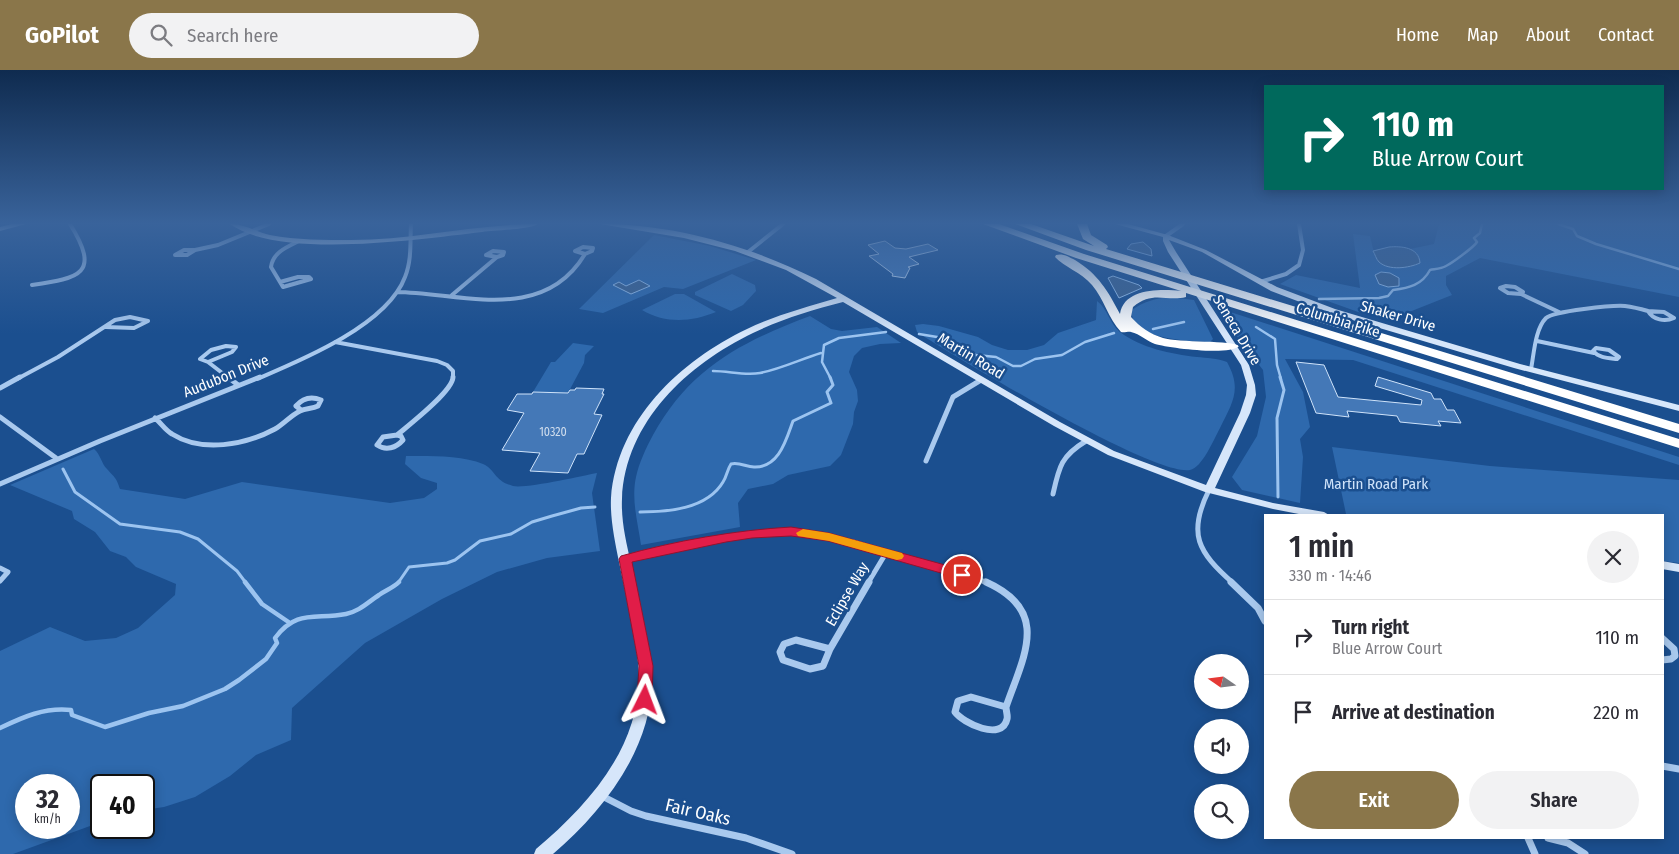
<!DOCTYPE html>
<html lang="en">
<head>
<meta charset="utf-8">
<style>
  :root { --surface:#fff; --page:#f2f2f3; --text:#2b2b33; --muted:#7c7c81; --line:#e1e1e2; --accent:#8a764a }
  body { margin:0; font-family:"Fira Sans Condensed",sans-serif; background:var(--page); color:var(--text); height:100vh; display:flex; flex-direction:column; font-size:19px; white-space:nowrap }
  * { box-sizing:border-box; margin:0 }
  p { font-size:16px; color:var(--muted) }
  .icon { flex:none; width:28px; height:28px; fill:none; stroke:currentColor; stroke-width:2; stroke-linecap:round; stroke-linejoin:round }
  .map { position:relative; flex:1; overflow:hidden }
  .side { position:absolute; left:1264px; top:444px; width:400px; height:325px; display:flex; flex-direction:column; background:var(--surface); border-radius:0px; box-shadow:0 2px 12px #0003 }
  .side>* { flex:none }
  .hud { position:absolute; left:1264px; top:15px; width:400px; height:105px; border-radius:0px; box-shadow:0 2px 12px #0003; background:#00695c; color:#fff; overflow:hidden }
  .needle { width:32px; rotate:284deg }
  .controls { position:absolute; left:1194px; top:584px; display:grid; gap:10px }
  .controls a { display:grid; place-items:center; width:55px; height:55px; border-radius:50%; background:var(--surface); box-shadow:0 2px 12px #0003; font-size:25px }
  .speed { position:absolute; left:15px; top:704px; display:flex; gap:10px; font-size:25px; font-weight:700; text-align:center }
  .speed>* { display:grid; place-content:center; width:65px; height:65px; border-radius:50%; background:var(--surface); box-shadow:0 2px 12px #0003; line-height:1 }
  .speed small { font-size:12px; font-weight:400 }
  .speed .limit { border:2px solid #111; border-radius:8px; background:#fff; color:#111 }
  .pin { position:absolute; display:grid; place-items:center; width:42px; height:42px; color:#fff; margin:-21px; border:2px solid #fff; border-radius:50%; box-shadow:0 1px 5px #0007 }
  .me { position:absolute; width:55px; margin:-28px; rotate:3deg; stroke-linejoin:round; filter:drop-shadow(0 0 4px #0008) }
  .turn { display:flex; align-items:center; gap:18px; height:105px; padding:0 25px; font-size:22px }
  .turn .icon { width:65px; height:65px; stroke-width:2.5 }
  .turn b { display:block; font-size:35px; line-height:42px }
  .round { display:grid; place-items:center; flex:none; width:52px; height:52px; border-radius:26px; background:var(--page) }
  .overview { display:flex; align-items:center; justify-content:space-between; height:85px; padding:0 25px }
  h1 { font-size:30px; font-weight:600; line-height:38px }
  .action { display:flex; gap:10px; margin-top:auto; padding:10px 25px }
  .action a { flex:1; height:58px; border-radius:30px; background:var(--accent); color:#fff; font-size:20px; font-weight:600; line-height:58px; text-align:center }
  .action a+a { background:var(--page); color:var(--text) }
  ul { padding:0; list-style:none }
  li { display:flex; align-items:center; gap:15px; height:75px; padding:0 25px; border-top:1px solid var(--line) }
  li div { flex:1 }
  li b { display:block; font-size:19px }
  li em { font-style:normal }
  header { display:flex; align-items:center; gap:30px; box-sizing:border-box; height:70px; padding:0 25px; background:var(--accent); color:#fff }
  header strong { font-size:24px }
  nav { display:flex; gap:28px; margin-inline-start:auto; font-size:18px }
  .search { width:350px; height:45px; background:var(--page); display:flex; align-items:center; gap:12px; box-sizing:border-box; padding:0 18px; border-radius:28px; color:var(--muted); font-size:19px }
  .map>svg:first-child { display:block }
  .green { fill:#2e69ad; fill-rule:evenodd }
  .water { fill:#3c6290; stroke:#9cc4f0 }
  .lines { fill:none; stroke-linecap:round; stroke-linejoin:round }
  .stream-far2 { stroke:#9cc4f0; stroke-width:2.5 }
  .stream-far1 { stroke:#9cc4f0; stroke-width:3 }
  .stream { stroke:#9cc4f0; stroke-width:4.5 }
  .building { fill:#4478b7; stroke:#cfe3fa }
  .street-far2 { stroke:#a9c9ee; stroke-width:4 }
  .street-far1 { stroke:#a9c9ee; stroke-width:5 }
  .street { stroke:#a9c9ee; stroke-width:7 }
  .secondary { fill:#d6e6fa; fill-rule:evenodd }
  .highway { fill:#fff; fill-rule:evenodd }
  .route { fill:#e11d48; stroke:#92132f }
  .slow { fill:#f59e0b }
  .labels { text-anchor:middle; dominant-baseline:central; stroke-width:5; stroke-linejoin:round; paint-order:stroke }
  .number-label { font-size:12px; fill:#d0dded }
  .street-label { font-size:15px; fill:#fff; stroke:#1b4f8f }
  .park-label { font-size:15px; fill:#cfe3fa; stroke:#1b4f8f }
  .near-street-label { font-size:18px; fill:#fff; stroke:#1b4f8f }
</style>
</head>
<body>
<header>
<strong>GoPilot</strong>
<div class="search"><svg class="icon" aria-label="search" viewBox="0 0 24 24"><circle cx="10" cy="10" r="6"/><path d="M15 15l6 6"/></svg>Search here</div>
<nav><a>Home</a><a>Map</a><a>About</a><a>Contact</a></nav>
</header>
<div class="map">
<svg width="1679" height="784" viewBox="0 0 1679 784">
  <rect width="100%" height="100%" fill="#1b4f8f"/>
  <path class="green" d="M1439,154H1679V227L1480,188L1446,206V215L1452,225L1389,250L1361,243L1280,214L1296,205L1360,218L1353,164L1370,166L1374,183C1387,195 1403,201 1420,193L1419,187L1410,179L1434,174Z
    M654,165L710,176L756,190L683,219L664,217L603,243L579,239Z
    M732,204L755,215L756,221L743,235L731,241L695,225V222Z
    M675,224H684L716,242C691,252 666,254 642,240Z
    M1169,227L1194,230L1213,269L1210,272C1191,271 1128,270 1132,240C1144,231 1155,229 1169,227Z
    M1097,231C1108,239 1109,253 1120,262C1141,278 1171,284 1197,287C1207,288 1217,288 1227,292C1242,319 1233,332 1220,358C1214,369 1202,398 1190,400C1154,407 955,287 917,262L915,255L923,254L939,256L978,267L992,275L1008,280H1027L1044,275L1058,263L1096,250Z
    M1224,240L1679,387V395L1353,290L1285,289L1303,322L1310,357L1300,369L1303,387L1300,433L1242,420L1232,407L1257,366L1266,327L1263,300L1218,242Z
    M810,246L831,259L842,261L877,257L901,273L880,274L862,278L854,286L849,302L857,320L858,331L854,342L853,354L841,385L830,396L788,405L773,414L748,419L738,433L740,457L641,475C638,453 631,430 636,407C639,393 646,378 653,365C690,298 741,272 810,246Z
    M573,273L594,276L585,285L584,293L568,323L533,322L551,292H555Z
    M1332,377L1490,396L1679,410V493L1663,491L1662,445L1346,444Z
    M94,379C101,385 101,393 107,399C115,408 116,407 120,419L185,429L242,412L390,433L424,428L437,419V413L421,408L405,394L406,386C428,386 462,385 483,394C496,400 494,411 513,416C525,419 582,406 597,403L592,423L600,481L547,488L497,502L442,529L365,573L292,638L291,670L256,685L230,706L195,727L164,737L144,740V715H101V752L13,784H0V581L50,557L85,571L116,568L138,558L175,525L176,514L136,497L126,487L110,481L95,462L74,449L72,441L10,415ZM26,715H69V758H26Z"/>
  <path class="water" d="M1143,172L1151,179L1152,186L1127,179L1131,174Z
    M1389,177C1401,176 1419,177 1420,193C1409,198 1389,201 1379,192C1376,189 1375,184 1373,181Z
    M1381,202L1390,203L1399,208V216L1388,217L1379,214L1375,205Z
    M1113,206L1139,215L1142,218L1119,228L1108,208Z
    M639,210L650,216L631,224L613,215L619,212L626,216Z"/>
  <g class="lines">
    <path class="stream-far2" d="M1558,154L1573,159L1577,166L1596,174L1679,199
      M1319,229L1379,228L1388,226L1393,220C1409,218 1422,215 1430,200C1435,199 1441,199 1446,196C1452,193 1474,177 1477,172L1474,168L1480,163L1482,154
      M1256,257L1275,269L1277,295L1281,309
      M1153,259L1184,252
      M919,264L943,268L953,272L961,280L976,285L996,287L1013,296H1021L1035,289L1062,285L1085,272L1114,263
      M713,301C729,301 745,306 760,303C781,299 801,289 821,283
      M831,309L822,292L824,275L839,268L886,262"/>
    <path class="stream-far1" d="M63,399L75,422L120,454L180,462L198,469L237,501L246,513
      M1278,427L1277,348L1284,320L1280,307
      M640,442C668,442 707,439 723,412C727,406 727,400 731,394C740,392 746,397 754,397C779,398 786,370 793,351L831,333L827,322L833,315L830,307
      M398,513L409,497L447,493L455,490L480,471L511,464L532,452L552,446L581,438L595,437"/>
    <path class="stream" d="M245,512L262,534L290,553
      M0,658C23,647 45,637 71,640L72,645L105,657L149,643L183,636L225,619L239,610L266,589L277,573L275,568C297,539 315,550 346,544C360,541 368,532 379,525C386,520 393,518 399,512"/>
  </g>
  <path class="building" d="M885,171L895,178L906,179L928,174L938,180L909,187L919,194L908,197L910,198L905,208L892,206L893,204L869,186L879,184L868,175Z
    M1296,292L1324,295L1338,327L1421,335L1422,330L1375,316L1378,307L1431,323L1434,329H1441L1447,340H1454L1461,353L1438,351L1441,356L1400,352L1397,346L1347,341L1349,347L1316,343Z
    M576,318L604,319L602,324H604L594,344L602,345L584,384H577L568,403L530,401L540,383L502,380L524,343L507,340L517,324H532L533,322L568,323L570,320H575Z"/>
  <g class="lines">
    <path class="street-far2" d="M1166,166L1183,154
      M583,177L593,178L592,181L585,184L575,181Z
      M184,180H195L187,185H175Z
      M195,180L218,175L269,154
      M493,181L504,182L503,185L497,187L486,185Z
      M748,182L783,154
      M298,207H309L311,209L283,217L280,212Z
      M280,212L271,197C273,182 287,177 299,171
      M1260,212L1286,204L1299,195L1303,180L1299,154
      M32,215C80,208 101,204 70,154
      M1506,216L1515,217L1523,222L1521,224L1508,223L1500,218Z
      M397,222C462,223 543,254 585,184
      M1521,224L1559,242
      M452,225L497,187
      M1648,241L1664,242L1674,248C1665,252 1653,250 1648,241Z
      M1537,271L1594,283
      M335,272L437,291L447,295L453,301V309
      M226,276L236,277L232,282L208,292L200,289L211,280Z
      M1596,278L1609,280L1619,287L1617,289C1608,288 1599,288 1593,281Z
      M208,292L230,309
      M1531,299C1534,284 1535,259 1546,248C1554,241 1613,235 1625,236C1633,237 1641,239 1648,241
      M17,309L58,287L115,250L130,247L148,251L134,258L106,257
      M257,309C302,290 387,255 405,207C412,190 410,171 411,154"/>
    <path class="street-far1" d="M228,307L238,315
      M0,318L20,307
      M0,347L56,388
      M155,348C161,353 165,360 172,364C202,383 245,375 275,359C284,354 290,346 300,341C306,338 312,339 318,336L321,330C311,326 303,328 296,336L301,340
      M397,365L401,366L403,370C396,378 386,381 377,375L383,367Z
      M397,365C409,355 453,321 453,307
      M926,391L953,327L981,310
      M0,414L100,371L260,307
      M1209,420C1187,464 1198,482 1233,513
      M1053,424C1059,397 1061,386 1086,371
      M625,489L737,465L794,462L853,472L989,513
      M0,498L8,502L0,511
      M868,513L886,483"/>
    <path class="street" d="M986,512C1051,541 1024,585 1006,637
      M1231,512L1258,538L1265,551
      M1662,568L1674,579L1675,586L1671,589L1662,590
      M796,570L830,579L823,596L810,599L783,590L780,582L784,574Z
      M830,579L869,512
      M971,627L1006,637C1006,641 1008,646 1007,649C1002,672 963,653 955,642L958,631Z
      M1662,696L1679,699
      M600,725L631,741L646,746L746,768L792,784
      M1528,768L1535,784
      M1548,768L1568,773L1585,784"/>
    <path class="secondary" d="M12,154H26L0,161V157Z
      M230,154C244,154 257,162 270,165C297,170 324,170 351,170C414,170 475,154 538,154C527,160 496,160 482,162C421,169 280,190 230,154Z
      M600,154C674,154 750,176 816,209L1060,352L1114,381L1206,415L1240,343L1246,325L1247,315L1241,295L1168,182L1163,171V167L1115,154H1128L1168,165L1206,180L1277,217L1335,239L1520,294L1679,335V341L1514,298L1329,243L1271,221L1202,182L1169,170L1176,182L1249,295L1255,315L1256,325L1250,343L1215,418L1273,433L1324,442L1329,445H1304L1273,439L1205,422L1108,385L1054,356L843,232C812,240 782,249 753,263C688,294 625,352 622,429C621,450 626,472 631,493C638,526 646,559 651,592C660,668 608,737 553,784H534L536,779C592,732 646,670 638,592C634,559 626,525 619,492C615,472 610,449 611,428C617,350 680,291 747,259C776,245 807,237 837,228L786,200L735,181L684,168Z
      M1662,491L1679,494V502L1662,499Z"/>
    <path class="highway" d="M983,154H999L1084,184L1679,369V378L1186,223V227C1166,232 1153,220 1133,237L1131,247C1140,257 1150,264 1163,268C1178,273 1234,270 1239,276C1230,286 1169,278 1155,274C1147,271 1140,264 1131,262C1129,261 1124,263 1121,262C1108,248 1104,229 1092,215C1081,202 1064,197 1055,187L1056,185C1063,183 1069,187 1075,190C1098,204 1108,221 1120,244C1124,218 1161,219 1181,221L1076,188Z
      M1015,154H1031L1094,176L1083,169L1077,154H1087L1091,165L1107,175L1108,177L1106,179L1679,354V363L1086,180Z"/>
  </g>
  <linearGradient id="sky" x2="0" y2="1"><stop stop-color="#0f2b4f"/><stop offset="0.58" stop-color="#39639b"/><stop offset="1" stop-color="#39639b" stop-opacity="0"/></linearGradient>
  <rect width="1679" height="264" fill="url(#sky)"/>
  <path class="route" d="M791,457L829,463L967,501L969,505L967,508L962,509L828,471L791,466L752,468L726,472L632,492L653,596L652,630L650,634L645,636L639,634L637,630L639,596L619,489L621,486C674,471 736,460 791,457Z"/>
  <path class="slow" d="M803,459L829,463L902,483L904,486L902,489L897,490L829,471L798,466L796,463Z"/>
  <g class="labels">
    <g class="number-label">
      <text x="553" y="362">10320</text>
    </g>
    <g class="street-label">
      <text transform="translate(1398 246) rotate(16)">Shaker Drive</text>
      <text transform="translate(1338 250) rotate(17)">Columbia Pike</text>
      <text transform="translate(1237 260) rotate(59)">Seneca Drive</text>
      <text transform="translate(971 286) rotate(31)">Martin Road</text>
      <text transform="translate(226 306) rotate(-22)">Audubon Drive</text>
      <text transform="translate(847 524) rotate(-60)">Eclipse Way</text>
    </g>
    <g class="park-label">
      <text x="1376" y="414">Martin Road Park</text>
    </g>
    <g class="near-street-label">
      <text transform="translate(698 742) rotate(13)">Fair Oaks</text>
    </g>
  </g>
</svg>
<div class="controls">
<a><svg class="needle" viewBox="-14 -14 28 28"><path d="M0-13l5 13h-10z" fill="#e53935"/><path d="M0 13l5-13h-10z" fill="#7c7c81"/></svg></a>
<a><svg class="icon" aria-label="sound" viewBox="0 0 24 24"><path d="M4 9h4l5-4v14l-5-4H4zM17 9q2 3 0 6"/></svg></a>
<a><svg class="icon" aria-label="search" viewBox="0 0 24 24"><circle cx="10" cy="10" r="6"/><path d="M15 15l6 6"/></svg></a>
</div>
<div class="speed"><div>32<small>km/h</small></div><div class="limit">40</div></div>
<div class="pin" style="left:962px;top:505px;background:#d93025"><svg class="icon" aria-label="arrive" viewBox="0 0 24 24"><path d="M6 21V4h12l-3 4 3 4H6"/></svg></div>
<svg class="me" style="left:645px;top:630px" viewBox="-20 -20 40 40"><path d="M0-17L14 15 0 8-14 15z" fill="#e11d48" stroke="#fff" stroke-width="4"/></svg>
<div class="hud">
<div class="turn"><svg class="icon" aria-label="right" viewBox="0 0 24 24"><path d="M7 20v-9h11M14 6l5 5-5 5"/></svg><div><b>110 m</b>Blue Arrow Court</div></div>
</div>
<section class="side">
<div class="overview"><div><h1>1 min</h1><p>330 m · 14:46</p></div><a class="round"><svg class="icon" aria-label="close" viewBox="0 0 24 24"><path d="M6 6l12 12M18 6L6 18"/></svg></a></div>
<ul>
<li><svg class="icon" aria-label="right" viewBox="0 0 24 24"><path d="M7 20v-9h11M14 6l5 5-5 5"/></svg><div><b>Turn right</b><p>Blue Arrow Court</p></div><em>110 m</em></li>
<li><svg class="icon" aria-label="arrive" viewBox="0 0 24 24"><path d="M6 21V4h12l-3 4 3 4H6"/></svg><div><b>Arrive at destination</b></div><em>220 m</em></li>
</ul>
<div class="action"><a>Exit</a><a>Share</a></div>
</section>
</div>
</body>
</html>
